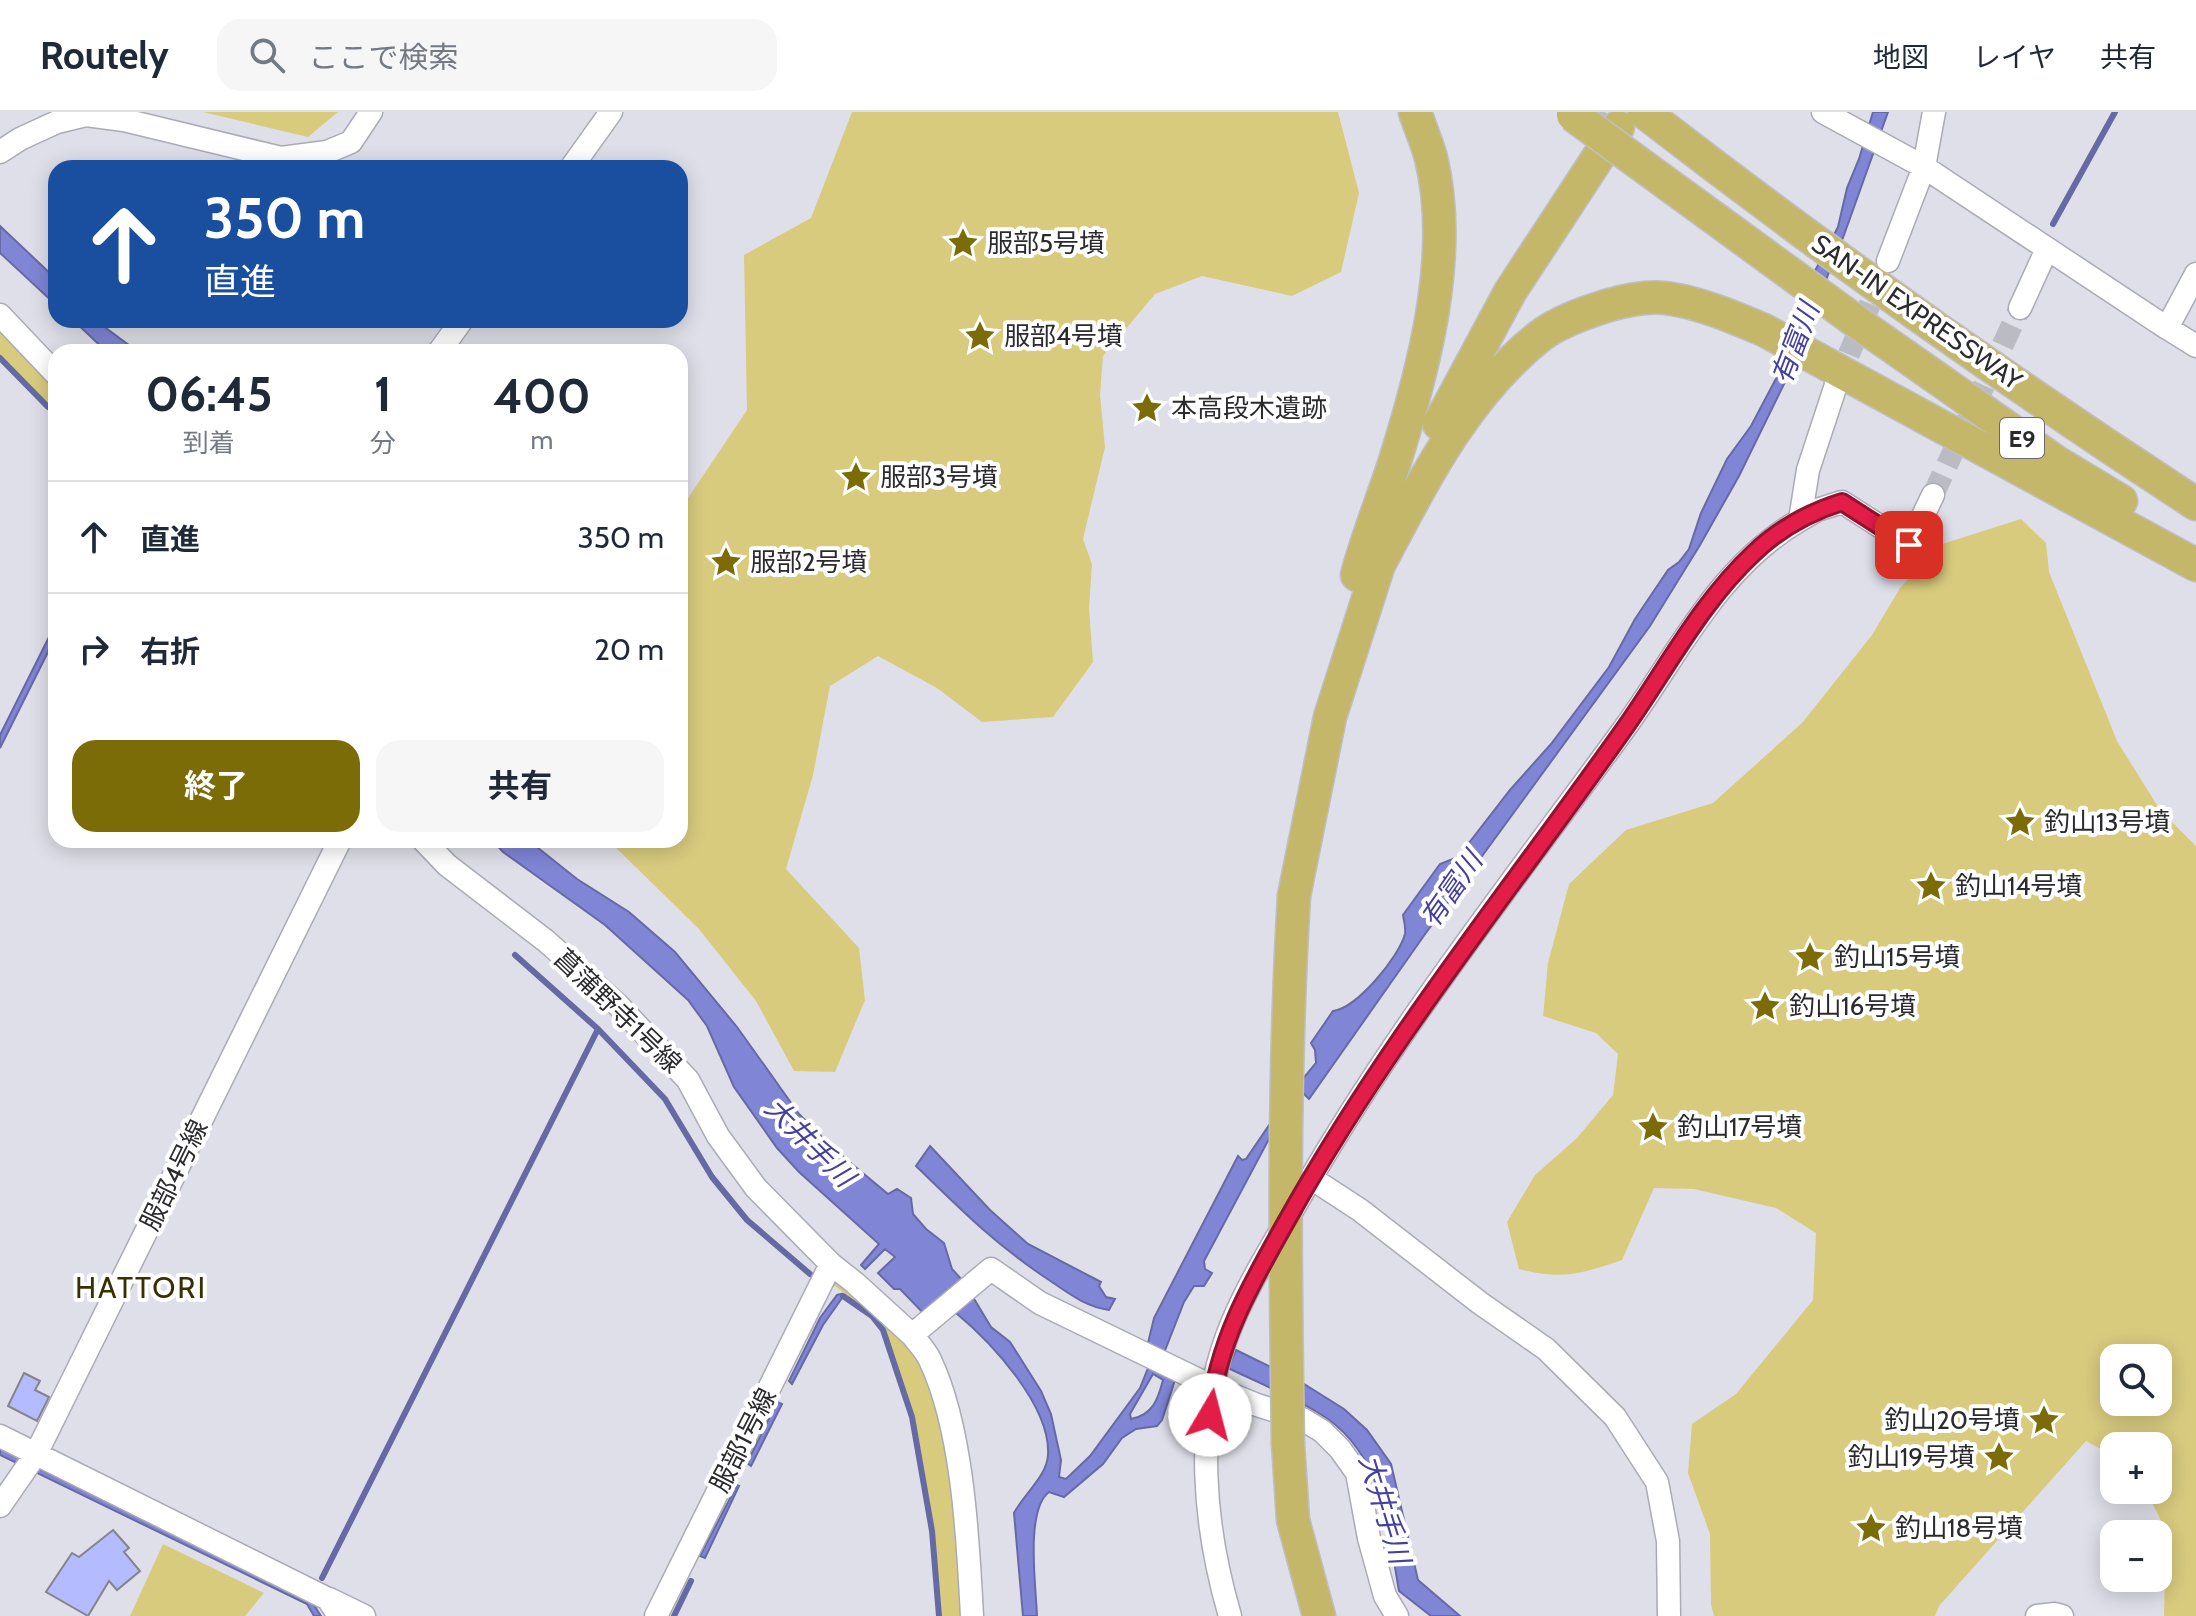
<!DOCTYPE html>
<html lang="ja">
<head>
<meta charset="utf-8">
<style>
  :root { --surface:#fff; --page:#f6f6f7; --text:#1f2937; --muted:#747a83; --line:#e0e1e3; --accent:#7c6c07 }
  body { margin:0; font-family:Cabin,"Noto Sans JP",sans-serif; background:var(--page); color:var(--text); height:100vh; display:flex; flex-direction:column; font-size:30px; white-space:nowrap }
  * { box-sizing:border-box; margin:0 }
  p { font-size:26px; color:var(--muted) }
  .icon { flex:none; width:44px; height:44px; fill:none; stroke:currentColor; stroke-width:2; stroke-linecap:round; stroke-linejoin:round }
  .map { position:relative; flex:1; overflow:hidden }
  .sheet { position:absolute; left:48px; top:232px; width:640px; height:504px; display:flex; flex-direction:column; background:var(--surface); border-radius:24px; box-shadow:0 4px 20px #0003 }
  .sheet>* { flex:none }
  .hud { position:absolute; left:48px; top:48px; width:640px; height:168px; border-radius:24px; box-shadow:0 4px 20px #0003; background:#1a4fa0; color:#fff; overflow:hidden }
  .buttons { position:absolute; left:2100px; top:1232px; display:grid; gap:16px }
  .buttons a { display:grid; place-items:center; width:72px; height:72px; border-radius:16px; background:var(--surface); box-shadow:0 4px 20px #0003; font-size:40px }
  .pin { position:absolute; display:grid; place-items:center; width:68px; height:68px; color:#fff; margin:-34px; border-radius:16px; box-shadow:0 4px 12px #0006 }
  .me { position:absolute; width:88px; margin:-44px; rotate:8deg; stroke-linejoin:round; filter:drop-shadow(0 0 6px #0008) }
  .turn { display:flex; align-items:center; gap:28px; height:168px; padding:0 24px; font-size:36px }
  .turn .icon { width:104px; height:104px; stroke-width:2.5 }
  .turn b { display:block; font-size:56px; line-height:68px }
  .eta { display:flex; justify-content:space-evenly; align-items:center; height:136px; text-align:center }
  .eta b { font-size:48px; font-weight:700; line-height:56px }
  .primary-button { display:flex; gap:16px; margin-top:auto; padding:16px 24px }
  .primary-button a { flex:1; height:92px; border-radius:24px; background:var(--accent); color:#fff; font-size:32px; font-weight:700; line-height:92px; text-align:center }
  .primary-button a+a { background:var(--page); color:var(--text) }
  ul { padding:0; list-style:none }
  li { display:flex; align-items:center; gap:24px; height:112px; padding:0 24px; border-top:2px solid var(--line) }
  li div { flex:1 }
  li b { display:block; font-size:30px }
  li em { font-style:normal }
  header { display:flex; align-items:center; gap:48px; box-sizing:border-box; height:112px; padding:0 40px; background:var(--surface); border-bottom:2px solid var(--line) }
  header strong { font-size:38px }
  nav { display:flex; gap:44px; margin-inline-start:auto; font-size:28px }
  .search { width:560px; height:72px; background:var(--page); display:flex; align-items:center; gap:20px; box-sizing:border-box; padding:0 28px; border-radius:24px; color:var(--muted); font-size:30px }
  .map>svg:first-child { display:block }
  .green { fill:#d9cb7e; fill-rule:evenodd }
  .water { fill:#8085d6; stroke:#666aa4; stroke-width:2; fill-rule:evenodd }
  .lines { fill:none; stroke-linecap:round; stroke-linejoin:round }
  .stream { stroke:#666aa4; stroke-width:6 }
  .building { fill:#b4bbff; stroke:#83848d; stroke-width:2 }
  .minor-tunnel { stroke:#babbc3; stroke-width:22; stroke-dasharray:22 11; stroke-linecap:butt }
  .highway-tunnel { stroke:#babbc3; stroke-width:32; stroke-dasharray:32 16; stroke-linecap:butt }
  .minor-casing { stroke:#aaabb4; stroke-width:25 }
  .highway-casing { stroke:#bfbfc1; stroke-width:35 }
  .minor { stroke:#fff; stroke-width:22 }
  .highway { stroke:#c5b76a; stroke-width:32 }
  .highway-bridge-casing { stroke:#bfbfc1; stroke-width:35; stroke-linecap:butt }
  .highway-bridge { stroke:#c5b76a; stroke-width:32 }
  .route-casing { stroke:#92132f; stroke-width:20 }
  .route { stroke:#e11d48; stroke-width:14 }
  .labels { text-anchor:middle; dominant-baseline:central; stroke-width:8; stroke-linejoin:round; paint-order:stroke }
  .shield { fill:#fff; stroke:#6b6b6d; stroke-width:2 }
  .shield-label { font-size:24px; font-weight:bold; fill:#2b2b2f }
  .poi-label { font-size:26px; fill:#2b2b2f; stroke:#fff; text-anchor:start }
  .street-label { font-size:26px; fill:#2b2b2f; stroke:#fff }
  .water-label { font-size:28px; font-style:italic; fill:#43409f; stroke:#fff }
  .quarter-label { font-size:30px; letter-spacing:2px; fill:#373004; stroke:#fff }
</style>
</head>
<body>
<header>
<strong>Routely</strong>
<div class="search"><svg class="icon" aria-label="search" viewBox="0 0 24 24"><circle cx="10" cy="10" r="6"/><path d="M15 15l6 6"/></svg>ここで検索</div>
<nav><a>地図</a><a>レイヤ</a><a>共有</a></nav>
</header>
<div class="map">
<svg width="2196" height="1504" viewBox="0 0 2196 1504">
  <rect width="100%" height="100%" fill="#dedfe8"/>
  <path class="green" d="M203,0H338L308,25Z
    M852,0H1338L1359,81L1341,160L1292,184L1202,164L1155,182L1103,244L1100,283L1105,335L1083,427L1092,452L1089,496L1093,550L1053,605L982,610L937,576L878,544L830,574L813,663L786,757L859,836L865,888L835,960L794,959L756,889L699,817L608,728H680V398L747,298L744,143L811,106Z
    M0,213L56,271V295L50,294L0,244Z
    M2021,407L2046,431L2049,460L2117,629L2160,698L2196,734V1504H2164L2166,1419L2146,1378H2158V1334H2114V1344L2086,1329L1939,1494L1935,1504H1714L1711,1492L1710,1422L1688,1361L1692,1312L1736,1282L1813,1188L1816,1121L1776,1096L1694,1077L1654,1076L1622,1148C1581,1162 1562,1168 1519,1157L1507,1110L1535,1063L1577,1026L1613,983L1618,942L1596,921L1543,904L1548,851L1569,772L1626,718L1713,691L1802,611L1872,523L1900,476L1939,433ZM2158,1246V1290H2114V1246Z
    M839,1170L918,1238L947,1321L966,1504H941L934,1417L914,1302L885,1217L873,1203L832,1172Z
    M163,1432L264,1481L245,1504H130Z"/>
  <path class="water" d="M1873,0H1888L1844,123L1785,270L1739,364L1700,433L1650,514L1423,825L1309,987L1303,981L1270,1025L1204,1149L1205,1157L1212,1161L1204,1174H1194L1184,1190L1164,1241L1175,1268L1162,1308L1157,1314L1136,1317L1122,1326L1103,1352L1064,1385L1049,1380C1025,1398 1036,1475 1037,1504H1023L1014,1401C1024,1382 1047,1364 1048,1343C1051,1294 991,1230 956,1201L950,1198L926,1204L900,1177H894L878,1161L895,1145L885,1137L865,1157L861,1153L879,1132L799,1060L777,1036L734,975L707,914L688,888L605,813L503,740L492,728H528L577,767L629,800L675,840L737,915L799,1002L834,1037L888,1082L897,1077L911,1086L913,1102L926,1117L944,1131L952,1157L964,1170L991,1215L1010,1230L1041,1279L1051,1302L1061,1348L1059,1365L1066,1367L1090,1344L1140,1276L1148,1256V1231L1154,1206L1238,1044L1242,1048L1246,1047L1291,981L1316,951L1315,938L1311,931L1333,899C1357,896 1399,845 1405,822C1406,816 1404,809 1403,803L1440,752L1458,745L1510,678L1551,632L1609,555L1635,507L1668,458L1679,450L1689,437L1701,401L1727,347L1751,314L1779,261L1807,174L1838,115L1847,76L1859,47ZM1153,1262L1163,1268C1158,1287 1153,1303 1131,1307L1130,1302Z
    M0,114L56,167V193L0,141Z
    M73,208H95L137,239L148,240H107Z
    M56,511V524L0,636V623Z
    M930,1034L990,1098L1028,1132L1101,1170L1099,1174L1106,1185L1115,1187L1109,1198C1084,1194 1070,1182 1049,1168C996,1133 961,1098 916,1054Z
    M841,1182L842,1186L823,1213L792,1272L789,1269L820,1206L837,1183Z
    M1236,1238L1301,1270L1344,1297L1367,1318L1391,1352L1418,1468L1460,1504H1431L1399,1479C1387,1412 1383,1338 1317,1300C1289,1283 1257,1270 1228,1256Z
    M777,1290L782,1292L751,1354L747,1351Z
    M0,1332L26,1344L40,1357L312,1490L321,1504H314L307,1492L0,1343Z
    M737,1373L739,1374L705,1446L700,1444Z"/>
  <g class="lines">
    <path class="stream" d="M2053,112L2115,0
      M0,246L48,295
      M515,843L598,917L665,987L712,1065L747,1108L810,1162
      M843,1184L872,1204L883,1218L912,1305L932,1419L939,1504
      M322,1466L598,917
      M674,1504L691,1469"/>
  </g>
  <path class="building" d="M24,1261L40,1269L35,1278L49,1285L37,1309L8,1294Z
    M113,1418L129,1436L124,1440L140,1459L117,1478L109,1469L88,1504L46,1480L72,1441L79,1445Z"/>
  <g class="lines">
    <path class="minor-tunnel" d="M1836,273L1883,161
      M1933,383L2020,196"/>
    <path class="highway-tunnel" d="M1602,4L1605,0"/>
    <defs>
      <path id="minor" d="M1823,0L1924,55L2167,216
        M0,40L20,27L57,10L86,3L124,8L281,46L327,40L351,30L371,0
        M571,56L611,0
        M1888,149L1924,55L1934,0
        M2196,162L2167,216L2196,234
        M2020,196L2046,139
        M0,203L56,262
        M439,240L462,208
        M1800,408L1817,398L1842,390L1909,433L1933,383
        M423,728L447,753L546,829L618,893L688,968L718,1024L756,1076L831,1152L855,1171L912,1223L991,1157L1040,1191L1213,1275L1257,1293L1302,1307L1322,1319L1340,1337L1357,1361L1369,1426L1385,1484L1397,1504
        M1311,1066L1360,1098L1480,1191L1546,1237L1615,1305L1657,1370L1668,1429L1669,1504
        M912,1223C918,1231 926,1239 930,1248C963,1317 968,1428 972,1504
        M0,1324L328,1487L339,1504
        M0,1394L36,1342L340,728
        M329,1487L364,1504
        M656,1504L831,1152
        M1230,1504C1204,1415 1194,1313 1227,1224C1244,1178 1272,1135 1296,1092C1389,927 1507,777 1619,624C1675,549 1715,457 1800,408L1808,358L1836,273
        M2037,1504L2055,1502L2062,1504"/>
      <path id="highway" d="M1644,0C1822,138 2007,269 2196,392
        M1854,208L2058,351L2121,389
        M1439,312L1510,180L1618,15
        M1374,462C1420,376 1462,286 1540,224C1558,210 1584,201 1606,194C1626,188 1651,183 1672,187C1703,192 1735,206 1764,218L2196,453
        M1357,463C1367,425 1382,389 1394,352C1423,260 1455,143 1431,46C1427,31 1420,15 1415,0
        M1294,784L1330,605L1382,443
        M1288,1332L1293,1408L1319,1504"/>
    </defs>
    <use href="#minor" class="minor-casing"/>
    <use href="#highway" class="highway-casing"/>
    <use href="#minor" class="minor"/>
    <use href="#highway" class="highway"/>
    <defs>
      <path id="highway-bridge" d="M1573,3L1854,208
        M1288,1332C1285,1149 1283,967 1294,784"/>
    </defs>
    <use href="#highway-bridge" class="highway-bridge-casing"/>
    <use href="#highway-bridge" class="highway-bridge"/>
  </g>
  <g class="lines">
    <defs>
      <path id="route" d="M1210,1303C1217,1228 1254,1167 1290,1103C1387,930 1508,781 1622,620C1665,560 1700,491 1754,441C1779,417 1810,400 1842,390L1909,433"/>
    </defs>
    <use href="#route" class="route-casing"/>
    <use href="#route" class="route"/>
  </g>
  <defs>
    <symbol id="sight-bare" viewBox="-9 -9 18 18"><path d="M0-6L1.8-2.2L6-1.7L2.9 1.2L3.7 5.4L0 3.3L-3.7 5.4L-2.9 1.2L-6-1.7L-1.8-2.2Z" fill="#7c6c07" stroke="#fff" stroke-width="2.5" paint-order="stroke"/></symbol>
  </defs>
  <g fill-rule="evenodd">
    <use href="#sight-bare" x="941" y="109" width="44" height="44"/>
    <use href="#sight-bare" x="958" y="202" width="44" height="44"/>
    <use href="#sight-bare" x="1125" y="274" width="44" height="44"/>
    <use href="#sight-bare" x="834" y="343" width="44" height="44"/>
    <use href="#sight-bare" x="704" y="428" width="44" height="44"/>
    <use href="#sight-bare" x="1998" y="688" width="44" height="44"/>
    <use href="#sight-bare" x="1909" y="752" width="44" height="44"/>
    <use href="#sight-bare" x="1788" y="823" width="44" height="44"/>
    <use href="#sight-bare" x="1743" y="872" width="44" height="44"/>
    <use href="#sight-bare" x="1631" y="993" width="44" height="44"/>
    <use href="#sight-bare" x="2022" y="1286" width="44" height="44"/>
    <use href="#sight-bare" x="1977" y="1323" width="44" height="44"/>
    <use href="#sight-bare" x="1849" y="1394" width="44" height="44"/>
  </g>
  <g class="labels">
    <rect class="shield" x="2000" y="306" width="44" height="40" rx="6"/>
    <g class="shield-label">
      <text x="2022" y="326">E9</text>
    </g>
    <g class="poi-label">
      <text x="987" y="131">服部5号墳</text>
      <text x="1004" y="224">服部4号墳</text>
      <text x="1171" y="296">本高段木遺跡</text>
      <text x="880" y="365">服部3号墳</text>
      <text x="750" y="450">服部2号墳</text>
      <text x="2044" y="710">釣山13号墳</text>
      <text x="1955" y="774">釣山14号墳</text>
      <text x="1834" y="845">釣山15号墳</text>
      <text x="1789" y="894">釣山16号墳</text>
      <text x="1677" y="1015">釣山17号墳</text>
      <text x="2020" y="1308" text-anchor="end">釣山20号墳</text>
      <text x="1975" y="1345" text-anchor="end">釣山19号墳</text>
      <text x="1895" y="1416">釣山18号墳</text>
    </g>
    <g class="street-label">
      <text transform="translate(1917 200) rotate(35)">SAN-IN EXPRESSWAY</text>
      <text transform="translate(618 899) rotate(44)">菖蒲野寺1号線</text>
      <text transform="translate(174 1063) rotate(-64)">服部4号線</text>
      <text transform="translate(743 1328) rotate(-63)">服部1号線</text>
    </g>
    <g class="water-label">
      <text transform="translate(1795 231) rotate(-69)">有富川</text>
      <text transform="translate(1451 777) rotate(-55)">有富川</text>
      <text transform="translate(810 1030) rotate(45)">大井手川</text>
      <text transform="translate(1385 1397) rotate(73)">大井手川</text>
    </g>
    <g class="quarter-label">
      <text x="141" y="1175">HATTORI</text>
    </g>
  </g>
</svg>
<div class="buttons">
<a><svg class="icon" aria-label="search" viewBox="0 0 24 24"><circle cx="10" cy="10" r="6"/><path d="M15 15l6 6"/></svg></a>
<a>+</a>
<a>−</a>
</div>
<div class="pin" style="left:1909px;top:433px;background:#d93025"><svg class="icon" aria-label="arrive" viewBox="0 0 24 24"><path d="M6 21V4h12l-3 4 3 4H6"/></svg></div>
<svg class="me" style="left:1210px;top:1303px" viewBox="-20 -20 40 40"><circle r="19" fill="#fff"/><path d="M0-13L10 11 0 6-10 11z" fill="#e11d48"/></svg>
<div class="hud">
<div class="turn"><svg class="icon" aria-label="ahead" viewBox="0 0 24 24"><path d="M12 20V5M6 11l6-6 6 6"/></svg><div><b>350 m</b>直進</div></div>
</div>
<section class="sheet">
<div class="eta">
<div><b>06:45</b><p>到着</p></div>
<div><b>1</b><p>分</p></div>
<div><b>400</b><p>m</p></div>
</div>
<ul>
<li><svg class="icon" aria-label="ahead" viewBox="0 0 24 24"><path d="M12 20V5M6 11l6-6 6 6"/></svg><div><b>直進</b></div><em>350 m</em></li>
<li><svg class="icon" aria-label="right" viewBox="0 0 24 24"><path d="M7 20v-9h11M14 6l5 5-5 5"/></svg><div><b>右折</b></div><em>20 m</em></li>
</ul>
<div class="primary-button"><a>終了</a><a>共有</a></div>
</section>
</div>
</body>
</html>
